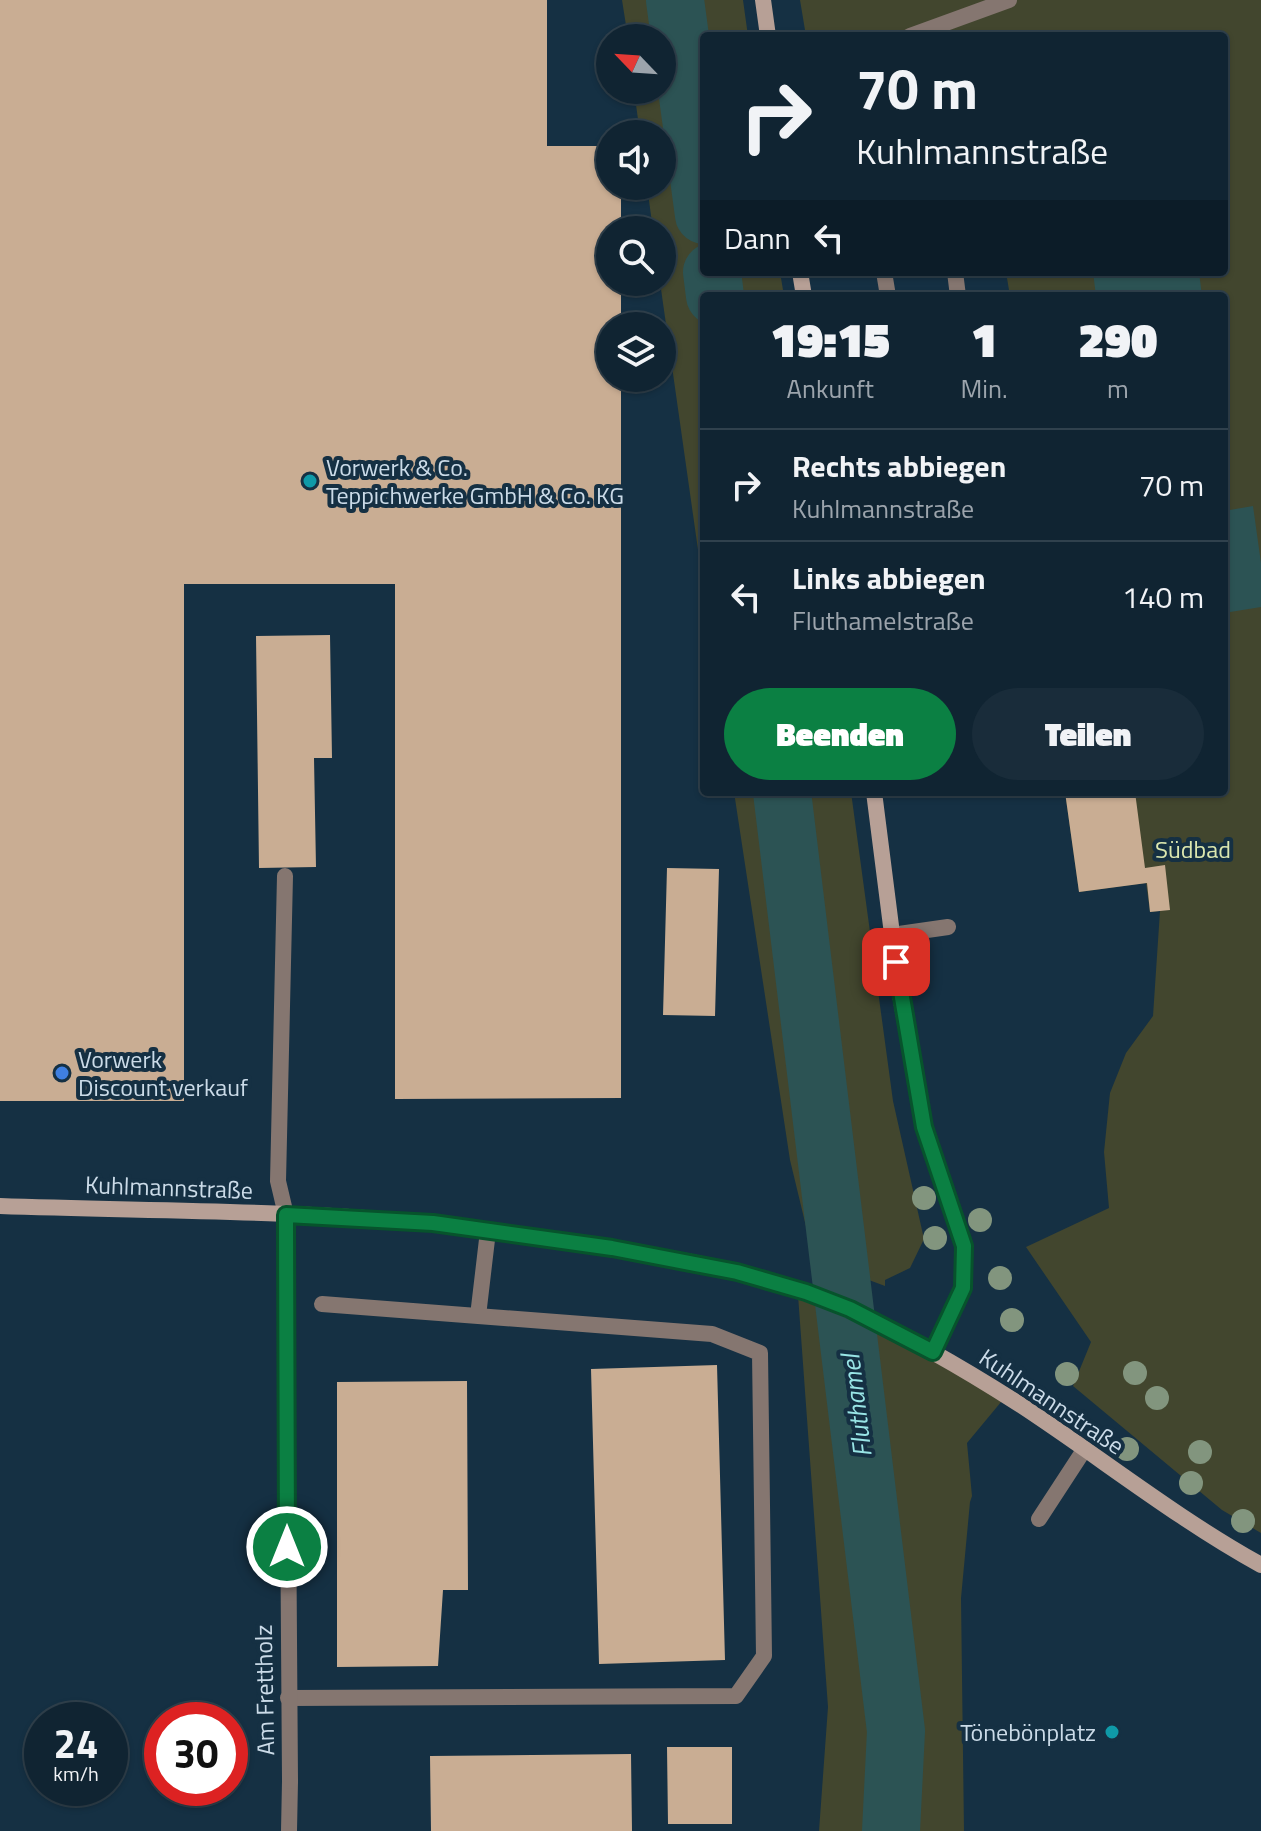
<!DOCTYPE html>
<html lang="de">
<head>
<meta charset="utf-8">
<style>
  :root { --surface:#102432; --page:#192c3a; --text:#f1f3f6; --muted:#9ca4ac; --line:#30414d; --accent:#0b8043 }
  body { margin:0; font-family:"Titillium Web",sans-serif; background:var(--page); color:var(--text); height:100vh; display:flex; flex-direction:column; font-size:30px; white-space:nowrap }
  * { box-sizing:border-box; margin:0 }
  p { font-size:26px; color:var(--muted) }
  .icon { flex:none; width:44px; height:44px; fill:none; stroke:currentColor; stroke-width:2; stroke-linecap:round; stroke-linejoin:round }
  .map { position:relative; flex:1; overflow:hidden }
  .side { position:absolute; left:700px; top:292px; width:528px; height:504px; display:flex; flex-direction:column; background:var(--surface); border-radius:8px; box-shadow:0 2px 6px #0004,0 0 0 2px var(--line) }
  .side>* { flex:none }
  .hud { position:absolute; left:700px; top:32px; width:528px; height:244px; border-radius:8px; box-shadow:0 2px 6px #0004,0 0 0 2px var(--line); background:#102432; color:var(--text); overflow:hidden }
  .needle { width:52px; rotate:295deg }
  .tools { position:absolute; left:596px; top:24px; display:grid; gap:16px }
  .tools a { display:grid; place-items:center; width:80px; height:80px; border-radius:50%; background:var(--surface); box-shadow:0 2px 6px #0004,0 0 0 2px var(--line); font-size:40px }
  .speed { position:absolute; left:24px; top:1702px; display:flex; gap:16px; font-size:40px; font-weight:700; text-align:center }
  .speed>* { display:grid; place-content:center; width:104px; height:104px; border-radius:50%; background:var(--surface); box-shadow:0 2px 6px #0004,0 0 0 2px var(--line); line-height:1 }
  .speed small { font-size:20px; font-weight:400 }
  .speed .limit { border:12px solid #d22; background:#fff; color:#111 }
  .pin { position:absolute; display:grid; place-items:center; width:68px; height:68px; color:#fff; margin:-34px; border-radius:16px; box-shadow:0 4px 12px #0006 }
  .me { position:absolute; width:88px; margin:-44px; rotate:0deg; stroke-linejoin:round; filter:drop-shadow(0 0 6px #0008) }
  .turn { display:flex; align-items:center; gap:28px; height:168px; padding:0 24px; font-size:36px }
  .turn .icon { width:104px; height:104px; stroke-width:2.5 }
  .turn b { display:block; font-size:56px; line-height:68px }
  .then { display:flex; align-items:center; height:76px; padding:0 24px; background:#0003; gap:16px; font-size:30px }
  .eta { display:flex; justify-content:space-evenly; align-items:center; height:136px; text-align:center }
  .eta b { font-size:48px; font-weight:800; line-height:56px }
  .cta { display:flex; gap:16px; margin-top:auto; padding:16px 24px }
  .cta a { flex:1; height:92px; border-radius:48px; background:var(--accent); color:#fff; font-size:32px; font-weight:800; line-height:92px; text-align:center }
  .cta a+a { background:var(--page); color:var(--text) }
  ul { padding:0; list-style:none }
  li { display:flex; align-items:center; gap:24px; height:112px; padding:0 24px; border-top:2px solid var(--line) }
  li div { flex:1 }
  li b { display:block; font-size:30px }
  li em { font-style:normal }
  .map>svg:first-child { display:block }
  .green { fill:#42462e }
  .water { fill:#2c5354 }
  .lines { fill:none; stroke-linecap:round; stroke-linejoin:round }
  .river { stroke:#2c5354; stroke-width:58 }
  .building { fill:#c9ad93 }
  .service { stroke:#857670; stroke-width:16 }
  .minor { stroke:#857670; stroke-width:16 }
  .secondary { stroke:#b7a096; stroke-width:16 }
  .tree { fill:#82957e }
  .route-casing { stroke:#07532c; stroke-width:20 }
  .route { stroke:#0b8043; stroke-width:14 }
  .culture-dot { fill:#0f9aa8; stroke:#153043; stroke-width:3 }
  .shop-dot { fill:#3f7fe0; stroke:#153043; stroke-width:3 }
  .labels { text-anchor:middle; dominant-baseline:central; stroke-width:8; stroke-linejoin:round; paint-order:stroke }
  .poi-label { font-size:24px; fill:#cbdbe8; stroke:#153043; text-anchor:start }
  .park-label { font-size:24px; fill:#dce7af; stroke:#153043 }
  .street-label { font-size:24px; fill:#cbdbe8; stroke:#153043 }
  .water-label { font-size:26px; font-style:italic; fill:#99e5e6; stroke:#153043 }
</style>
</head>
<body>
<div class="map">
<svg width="1261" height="1831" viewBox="0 0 1261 1831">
  <rect width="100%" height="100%" fill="#153043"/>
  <path class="green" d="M622,0H743L748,36H704V272H780L784,296H704V592L660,282H662V230H653L647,186H662V134H640L634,90H662V38H628Z
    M800,0H1261V1533L1222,1510L1073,1386L1091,1342L1026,1247L1109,1208L1104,1152L1110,1093L1126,1053L1153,1016L1160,911L1150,912L1146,883L1079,892L1065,792H1224V296H1010L1006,272H1224V36H806Z
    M734,792H851L893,1101L924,1239L910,1268L885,1280V1286L810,1258V1243L790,1160Z
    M798,1295L933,1352L1006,1396L967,1443L972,1496L970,1502L961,1598L964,1831H819L828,1707Z"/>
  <path class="water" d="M1093,272H1199L1202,296H1096Z
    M1253,506L1261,563V607L1224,613V511Z"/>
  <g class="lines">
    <path class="river" d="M675,0L704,215
      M712,272L715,296
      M782,792L896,1731L891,1831"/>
  </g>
  <path class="building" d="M0,0H547V146H609V188H621V230H610V282H621V326H610V378H621V1098L395,1099V584H184V1101H0Z
    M330,635L332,758H314L316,867L259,868L256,636Z
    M1065,792H1135L1145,868L1165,865L1170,910L1150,912L1147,883L1079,892Z
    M667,868L719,869L715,1016L663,1015Z
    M717,1365L725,1660L599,1664L591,1369Z
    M467,1381L468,1590H443L438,1666L337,1667V1382Z
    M667,1747H732V1824H668Z
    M631,1754L632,1831H431L430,1756Z"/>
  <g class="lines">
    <path class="service" d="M910,36L1009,0
      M884,272L888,296
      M955,272L958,296
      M285,876L278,1181L286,1215
      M892,935L948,927
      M478,1316L488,1231
      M1039,1519L1084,1450
      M288,1698L736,1696L764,1656L760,1353L712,1334L322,1304
      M289,1831L290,1781"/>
    <path class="minor" d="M286,1215L290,1781"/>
    <path class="secondary" d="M763,0L768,36
      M800,272L804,296
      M874,792L899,989L924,1127L964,1246L963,1288L933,1352
      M0,1206C144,1211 289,1210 432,1223C481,1228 531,1237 579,1244C672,1257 769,1272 854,1312C911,1338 966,1370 1019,1404C1100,1457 1176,1518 1261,1565"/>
  </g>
  <g class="tree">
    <circle cx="924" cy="1198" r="12"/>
    <circle cx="980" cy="1220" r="12"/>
    <circle cx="935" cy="1238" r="12"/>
    <circle cx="1000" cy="1278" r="12"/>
    <circle cx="1012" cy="1320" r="12"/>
    <circle cx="1135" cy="1373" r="12"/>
    <circle cx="1067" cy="1374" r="12"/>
    <circle cx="1157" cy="1398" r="12"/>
    <circle cx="1127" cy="1449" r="12"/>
    <circle cx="1200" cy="1452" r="12"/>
    <circle cx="1191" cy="1483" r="12"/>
    <circle cx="1243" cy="1521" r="12"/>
  </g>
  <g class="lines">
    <defs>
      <path id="route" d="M287,1547L286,1215L433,1223L612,1248L737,1272L806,1292L850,1309L933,1352L963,1288L964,1246L924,1127L896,962"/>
    </defs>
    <use href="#route" class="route-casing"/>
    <use href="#route" class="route"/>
  </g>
  <g class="culture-dot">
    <circle cx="310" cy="481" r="8"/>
    <circle cx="1112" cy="1732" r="8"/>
  </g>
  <circle class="shop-dot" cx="62" cy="1073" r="8"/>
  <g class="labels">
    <g class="poi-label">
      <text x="326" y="467">Vorwerk &amp; Co.<tspan x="326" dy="28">Teppichwerke GmbH &amp; Co. KG</tspan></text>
      <text x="78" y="1059">Vorwerk<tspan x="78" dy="28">Discount verkauf</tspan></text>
      <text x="1096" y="1732" text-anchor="end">Tönebönplatz</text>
    </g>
    <g class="park-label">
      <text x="1193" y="849">Südbad</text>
    </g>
    <g class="street-label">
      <text transform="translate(169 1187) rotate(2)">Kuhlmannstraße</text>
      <text transform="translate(1052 1401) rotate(34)">Kuhlmannstraße</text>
      <text transform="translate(264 1690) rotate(-91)">Am Frettholz</text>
    </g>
    <g class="water-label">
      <text transform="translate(856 1406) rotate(-97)">Fluthamel</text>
    </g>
  </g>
</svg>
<div class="tools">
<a><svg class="needle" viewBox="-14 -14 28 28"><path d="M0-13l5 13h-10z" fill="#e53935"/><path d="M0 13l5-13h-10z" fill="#9ca4ac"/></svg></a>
<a><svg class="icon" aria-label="sound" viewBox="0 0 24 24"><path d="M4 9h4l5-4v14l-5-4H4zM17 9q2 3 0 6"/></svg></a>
<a><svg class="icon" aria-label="search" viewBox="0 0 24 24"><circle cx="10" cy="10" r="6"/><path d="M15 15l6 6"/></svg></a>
<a><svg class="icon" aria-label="layers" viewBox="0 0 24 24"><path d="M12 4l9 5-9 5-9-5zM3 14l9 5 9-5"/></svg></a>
</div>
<div class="speed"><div>24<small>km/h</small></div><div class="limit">30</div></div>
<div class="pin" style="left:896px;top:962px;background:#d93025"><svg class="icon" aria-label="arrive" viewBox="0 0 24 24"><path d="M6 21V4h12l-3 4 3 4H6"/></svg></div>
<svg class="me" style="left:287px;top:1547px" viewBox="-20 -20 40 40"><circle r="17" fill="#0b8043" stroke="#fff" stroke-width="3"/><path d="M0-11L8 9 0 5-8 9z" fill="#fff"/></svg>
<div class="hud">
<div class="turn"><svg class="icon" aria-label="right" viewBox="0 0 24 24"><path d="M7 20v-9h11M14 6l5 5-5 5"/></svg><div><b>70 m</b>Kuhlmannstraße</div></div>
<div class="then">Dann<svg class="icon" aria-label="left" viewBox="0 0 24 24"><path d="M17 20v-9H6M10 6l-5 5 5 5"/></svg></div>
</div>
<section class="side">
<div class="eta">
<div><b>19:15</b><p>Ankunft</p></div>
<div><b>1</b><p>Min.</p></div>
<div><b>290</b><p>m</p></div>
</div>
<ul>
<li><svg class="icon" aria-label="right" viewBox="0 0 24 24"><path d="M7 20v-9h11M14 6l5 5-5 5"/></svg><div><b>Rechts abbiegen</b><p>Kuhlmannstraße</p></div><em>70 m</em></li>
<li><svg class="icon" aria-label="left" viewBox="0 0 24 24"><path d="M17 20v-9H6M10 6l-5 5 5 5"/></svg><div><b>Links abbiegen</b><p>Fluthamelstraße</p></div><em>140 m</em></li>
</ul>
<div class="cta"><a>Beenden</a><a>Teilen</a></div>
</section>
</div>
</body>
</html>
